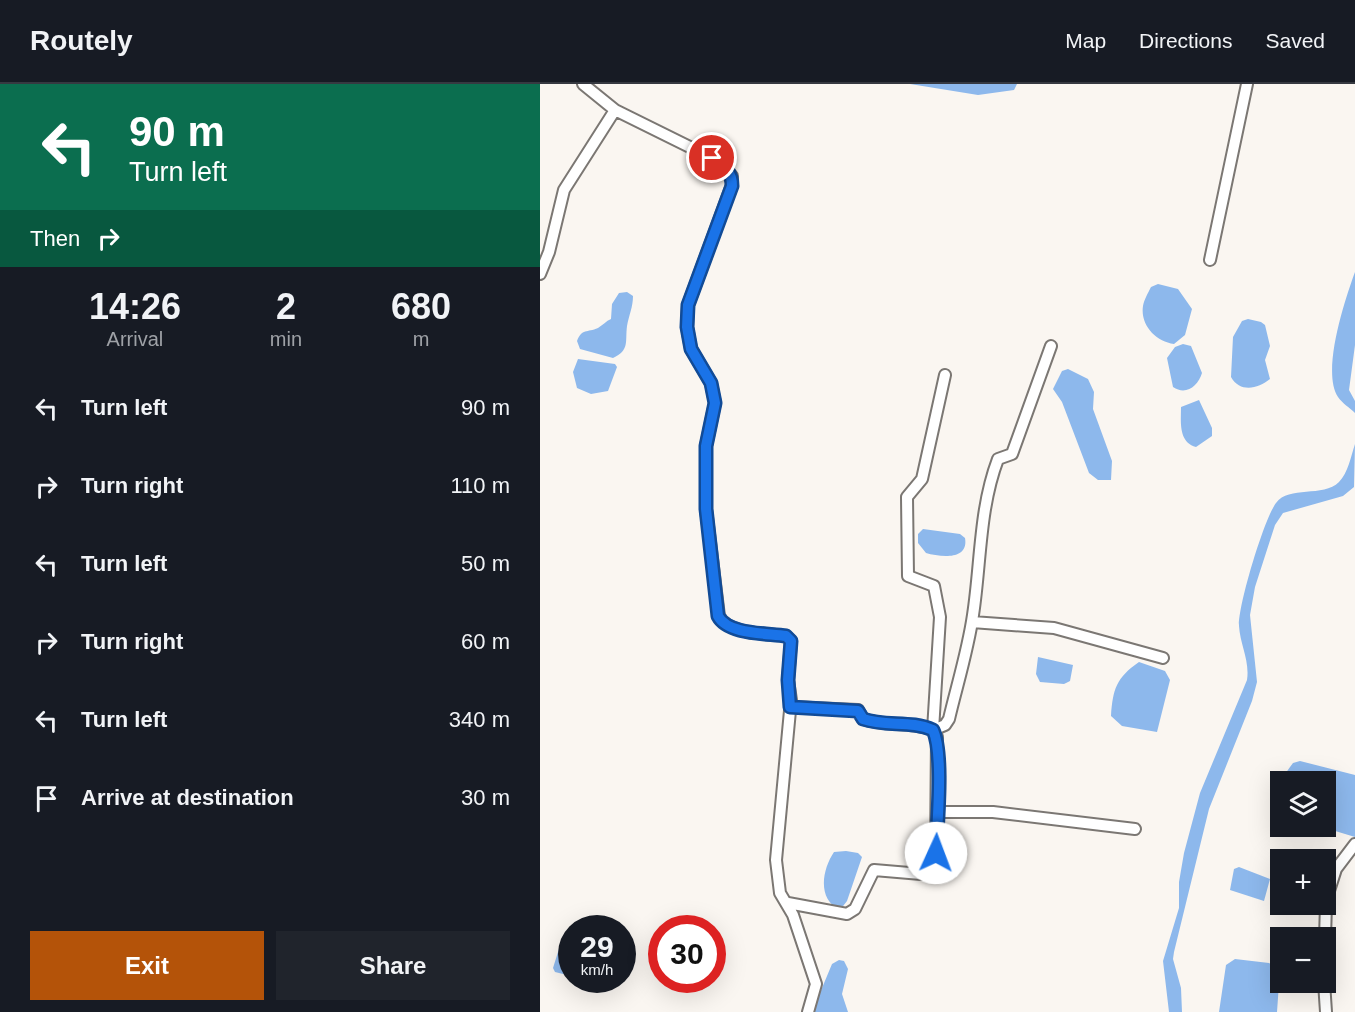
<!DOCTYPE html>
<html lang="en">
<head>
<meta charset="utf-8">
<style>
  :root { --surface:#171b24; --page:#20242c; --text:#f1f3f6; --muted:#9ea1a6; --line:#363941; --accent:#b45309 }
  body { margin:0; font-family:Arial,sans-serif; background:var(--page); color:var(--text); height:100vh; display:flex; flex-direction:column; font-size:22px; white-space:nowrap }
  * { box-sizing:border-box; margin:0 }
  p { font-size:20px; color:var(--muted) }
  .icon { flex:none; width:33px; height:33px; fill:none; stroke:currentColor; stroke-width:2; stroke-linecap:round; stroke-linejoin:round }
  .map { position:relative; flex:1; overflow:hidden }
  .side { display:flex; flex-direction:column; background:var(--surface); width:540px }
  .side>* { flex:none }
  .hud { background:#0b6e4f; color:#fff; overflow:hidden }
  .controls { position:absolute; left:730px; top:687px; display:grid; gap:12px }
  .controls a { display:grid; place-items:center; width:66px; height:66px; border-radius:0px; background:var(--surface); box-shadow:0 6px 24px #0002; font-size:30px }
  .speed { position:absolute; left:18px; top:831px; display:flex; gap:12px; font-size:30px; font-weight:700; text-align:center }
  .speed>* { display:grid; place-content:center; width:78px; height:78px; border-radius:50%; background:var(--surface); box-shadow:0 6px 24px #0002; line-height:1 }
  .speed small { font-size:15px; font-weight:400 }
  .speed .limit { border:9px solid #d22; background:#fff; color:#111 }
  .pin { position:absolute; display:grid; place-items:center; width:51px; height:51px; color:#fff; margin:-26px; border:3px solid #fff; border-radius:50%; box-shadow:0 2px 6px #0007 }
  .me { position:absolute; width:66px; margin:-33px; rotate:2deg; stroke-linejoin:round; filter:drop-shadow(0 0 4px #0008) }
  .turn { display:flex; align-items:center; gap:21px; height:126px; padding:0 30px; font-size:27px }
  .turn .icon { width:78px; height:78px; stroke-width:2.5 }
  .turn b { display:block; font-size:42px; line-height:51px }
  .then { display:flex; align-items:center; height:57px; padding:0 30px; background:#0003; gap:12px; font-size:22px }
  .eta { display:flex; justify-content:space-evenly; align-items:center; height:102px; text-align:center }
  .eta b { font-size:36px; font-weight:700; line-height:42px }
  .action { display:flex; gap:12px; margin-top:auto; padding:12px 30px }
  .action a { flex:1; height:69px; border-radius:0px; background:var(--accent); color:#fff; font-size:24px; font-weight:700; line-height:69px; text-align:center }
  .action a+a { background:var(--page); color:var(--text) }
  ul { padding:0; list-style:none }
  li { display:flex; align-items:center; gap:18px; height:78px; padding:0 30px }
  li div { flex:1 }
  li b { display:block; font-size:22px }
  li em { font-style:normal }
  header { display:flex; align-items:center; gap:36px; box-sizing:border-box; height:84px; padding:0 30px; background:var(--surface); border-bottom:2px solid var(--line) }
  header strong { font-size:28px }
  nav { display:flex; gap:33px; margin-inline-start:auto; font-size:21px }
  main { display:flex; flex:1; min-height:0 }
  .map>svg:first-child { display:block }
  .water { fill:#8db8ec }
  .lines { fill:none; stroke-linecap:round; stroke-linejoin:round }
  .minor-casing { stroke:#7b7773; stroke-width:14 }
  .minor { stroke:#fff; stroke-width:10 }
  .route-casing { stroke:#114b97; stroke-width:15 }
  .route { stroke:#1a73e8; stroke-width:10 }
</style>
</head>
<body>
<header>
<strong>Routely</strong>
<nav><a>Map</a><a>Directions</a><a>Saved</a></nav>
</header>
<main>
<section class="side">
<div class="hud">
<div class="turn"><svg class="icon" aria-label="left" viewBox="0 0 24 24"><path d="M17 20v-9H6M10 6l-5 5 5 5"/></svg><div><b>90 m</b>Turn left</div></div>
<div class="then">Then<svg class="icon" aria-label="right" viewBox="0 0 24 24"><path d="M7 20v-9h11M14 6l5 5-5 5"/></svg></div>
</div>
<div class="eta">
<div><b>14:26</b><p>Arrival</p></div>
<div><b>2</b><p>min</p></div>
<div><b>680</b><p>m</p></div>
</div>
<ul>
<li><svg class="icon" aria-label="left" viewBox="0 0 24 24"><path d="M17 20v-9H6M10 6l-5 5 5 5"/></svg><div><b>Turn left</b></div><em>90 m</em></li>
<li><svg class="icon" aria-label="right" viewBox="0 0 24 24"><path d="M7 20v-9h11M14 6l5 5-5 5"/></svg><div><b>Turn right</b></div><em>110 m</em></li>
<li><svg class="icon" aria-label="left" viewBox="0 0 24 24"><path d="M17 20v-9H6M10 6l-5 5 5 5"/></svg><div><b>Turn left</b></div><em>50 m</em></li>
<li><svg class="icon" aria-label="right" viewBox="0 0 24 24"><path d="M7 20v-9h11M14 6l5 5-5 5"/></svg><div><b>Turn right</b></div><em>60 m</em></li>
<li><svg class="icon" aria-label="left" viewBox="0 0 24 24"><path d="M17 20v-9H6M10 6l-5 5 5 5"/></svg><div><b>Turn left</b></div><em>340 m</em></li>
<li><svg class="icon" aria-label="arrive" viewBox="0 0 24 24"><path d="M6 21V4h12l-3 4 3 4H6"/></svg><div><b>Arrive at destination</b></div><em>30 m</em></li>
</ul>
<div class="action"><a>Exit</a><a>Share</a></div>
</section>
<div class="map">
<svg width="815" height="928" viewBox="0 0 815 928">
  <rect width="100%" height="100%" fill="#faf6f1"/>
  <path class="water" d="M370,0H477L474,6L438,11Z
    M815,188V261L809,306L815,317V329C810,324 802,319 798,313C781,288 805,215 815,188Z
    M618,200L638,205L652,225L645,251L634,260C616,258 600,241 603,222C604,216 608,209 611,203Z
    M87,208L93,212C93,223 89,231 87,242C85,258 90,266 73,274L40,265L37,257C42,244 47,249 58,244C63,241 66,237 71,235L72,220L79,209Z
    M708,235L721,238L725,241L730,262L725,276L730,295C718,305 700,309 691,293L693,253L702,237Z
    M643,260L651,262L662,289C658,302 646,312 633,303L627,274L635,263Z
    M38,275L75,280L77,283L68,307L51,310L37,304L33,288Z
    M528,285L548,295L554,308L553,325L572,377L571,396H558L549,389L522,318L513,305L522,287Z
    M659,316L672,344V352L656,363C638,358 641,337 641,323Z
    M815,360L814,403L803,412L743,429L735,441L715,503L710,531L717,598L712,617L669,725L634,868L633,875L641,904L642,928H629L623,877L639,824V798L644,769L660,709L707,596C710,577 700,560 699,542C698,522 724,435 736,419C749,401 783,414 799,398C808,389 811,372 815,360Z
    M383,445L420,450L425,454C429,477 400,473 386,469L378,459V450Z
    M498,573L533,581L530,597L524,600L500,598L496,590Z
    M599,578L625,587L630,596L617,648L582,642L571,632C573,605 576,594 599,578Z
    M760,677L815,691V753L782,743L786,742V698H741V731L737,730C732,711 742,693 753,679Z
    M306,767L318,769L322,773L307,817L300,826C277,815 282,786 294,768Z
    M699,783L730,795L724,817L690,806L694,785Z
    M31,850H32L31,892L15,888L13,884L23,852Z
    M695,875L729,879L740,885L737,928H679L686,881Z
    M299,876L304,877L308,885L302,910L308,928H272L292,880Z"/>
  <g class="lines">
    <defs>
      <path id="minor" d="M43,0L75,26L172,74L192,92V101L148,221L147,243L151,265L171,299L175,319L166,362V425L179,532C188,551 227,549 246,552L251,557L248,596L251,616L236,776L240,809L253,831L276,900L268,928
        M670,176L707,0
        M0,190L9,168L24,106L75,26
        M405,291L382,395L367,413L368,492L394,502L400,533L393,646L405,641L409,635C417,601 428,566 433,531C441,479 439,425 458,375L472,370L511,262
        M432,538L514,544L623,574
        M397,728H453L595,745
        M786,816L796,785L815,760
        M248,819L307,830L315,825L334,786L381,790L392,782L396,769L397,653L393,646C371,637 346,643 323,635L318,626L250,623
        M785,854L786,820
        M784,898L786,928"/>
    </defs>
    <use href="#minor" class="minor-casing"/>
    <use href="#minor" class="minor"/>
  </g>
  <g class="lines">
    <defs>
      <path id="route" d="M172,74C183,82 192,86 192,102L148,221L147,243L151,265L171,299L175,319L166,362V425L178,532C188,551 227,549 246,552L251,557L248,596L250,623L318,627L323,635C346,643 371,636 393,646C404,670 397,740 396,769"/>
    </defs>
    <use href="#route" class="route-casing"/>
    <use href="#route" class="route"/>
  </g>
</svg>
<div class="controls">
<a><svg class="icon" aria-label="layers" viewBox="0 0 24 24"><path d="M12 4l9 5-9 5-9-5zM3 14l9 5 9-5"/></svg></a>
<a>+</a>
<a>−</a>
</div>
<div class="speed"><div>29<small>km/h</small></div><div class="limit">30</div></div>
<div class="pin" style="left:172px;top:74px;background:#d93025"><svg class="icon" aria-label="arrive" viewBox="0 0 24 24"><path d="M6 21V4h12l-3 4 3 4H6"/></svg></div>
<svg class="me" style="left:396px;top:769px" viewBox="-20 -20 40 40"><circle r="19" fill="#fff"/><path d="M0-13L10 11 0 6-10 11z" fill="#1a73e8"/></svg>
</div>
</main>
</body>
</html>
